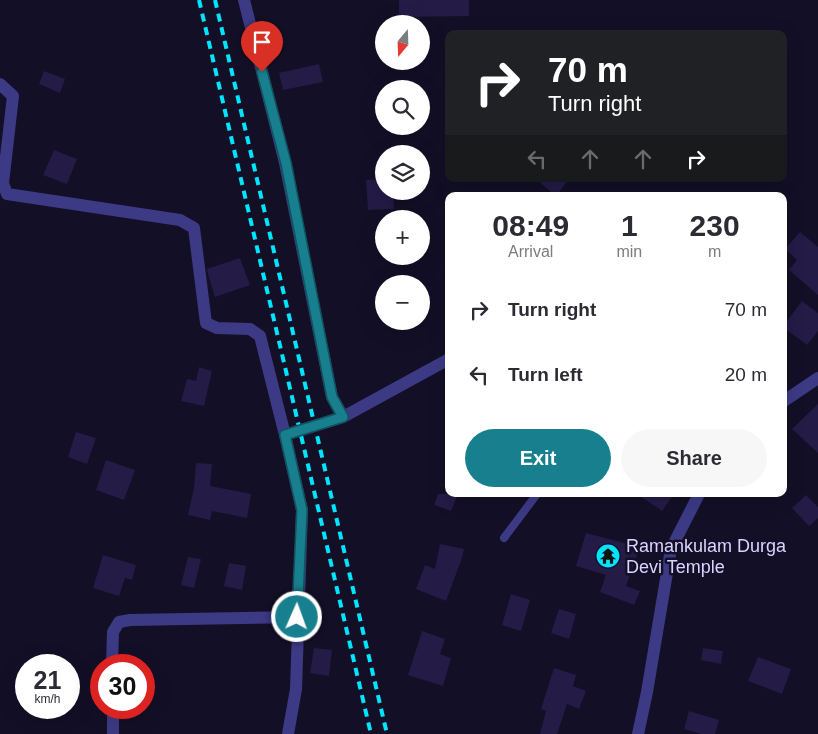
<!DOCTYPE html>
<html lang="en">
<head>
<meta charset="utf-8">
<style>
  :root { --surface:#fff; --page:#f7f7f7; --text:#2b2b33; --muted:#7c7c81; --accent:#187f8f }
  body { margin:0; font-family:Helvetica,sans-serif; background:var(--page); color:var(--text); height:100vh; display:flex; flex-direction:column; font-size:19px; white-space:nowrap }
  * { box-sizing:border-box; margin:0 }
  p { font-size:16px; color:var(--muted) }
  .icon { flex:none; width:28px; height:28px; fill:none; stroke:currentColor; stroke-width:2; stroke-linecap:round; stroke-linejoin:round }
  .map { position:relative; flex:1; overflow:hidden }
  .details { position:absolute; left:445px; top:192px; width:342px; height:305px; display:flex; flex-direction:column; background:var(--surface); border-radius:10px; box-shadow:0 5px 20px #0002 }
  .details>* { flex:none }
  .top-card { position:absolute; left:445px; top:30px; width:342px; height:152px; border-radius:10px; box-shadow:0 5px 20px #0002; background:#202124; color:#fff; overflow:hidden }
  .needle { width:32px; rotate:199deg }
  .tools { position:absolute; left:375px; top:15px; display:grid; gap:10px }
  .tools a { display:grid; place-items:center; width:55px; height:55px; border-radius:50%; background:var(--surface); box-shadow:0 5px 20px #0002; font-size:25px }
  .speed { position:absolute; left:15px; top:654px; display:flex; gap:10px; font-size:25px; font-weight:700; text-align:center }
  .speed>* { display:grid; place-content:center; width:65px; height:65px; border-radius:50%; background:var(--surface); box-shadow:0 5px 20px #0002; line-height:1 }
  .speed small { font-size:12px; font-weight:400 }
  .speed .limit { border:8px solid #d22; background:#fff; color:#111 }
  .pin { position:absolute; display:grid; place-items:center; width:42px; height:42px; color:#fff; margin:-51px -21px; border-radius:50% 50% 50% 0; rotate:-45deg; box-shadow:0 0 5px #0007 }
  .pin .icon { rotate:45deg }
  .me { position:absolute; width:55px; margin:-28px; rotate:2deg; stroke-linejoin:round; filter:drop-shadow(0 0 4px #0008) }
  .turn { display:flex; align-items:center; gap:18px; height:105px; padding:0 20px; font-size:22px }
  .turn .icon { width:65px; height:65px; stroke-width:2.5 }
  .turn b { display:block; font-size:35px; line-height:42px }
  .lanes { display:flex; align-items:center; height:48px; padding:0 20px; background:#0003; justify-content:center; gap:25px; direction:ltr }
  .lanes .off { opacity:.35 }
  .eta { display:flex; justify-content:space-evenly; align-items:center; height:85px; text-align:center }
  .eta b { font-size:30px; font-weight:600; line-height:35px }
  .primary-button { display:flex; gap:10px; margin-top:auto; padding:10px 20px }
  .primary-button a { flex:1; height:58px; border-radius:30px; background:var(--accent); color:#fff; font-size:20px; font-weight:600; line-height:58px; text-align:center }
  .primary-button a+a { background:var(--page); color:var(--text) }
  ul { padding:0; list-style:none }
  li { display:flex; align-items:center; gap:15px; height:65px; padding:0 20px }
  li div { flex:1 }
  li b { display:block; font-size:19px }
  li em { font-style:normal }
  .map>svg:first-child { display:block }
  .building { fill:#241b47 }
  .lines { fill:none; stroke-linecap:round; stroke-linejoin:round }
  .lane { stroke:#3d3a85; stroke-width:8 }
  .street { stroke:#3d3a85; stroke-width:12 }
  .rail { stroke:#00e5ff; stroke-width:4; stroke-dasharray:8 6; stroke-linecap:butt }
  .route-casing { stroke:#10535d; stroke-width:12 }
  .route { stroke:#187f8f; stroke-width:9 }
  .labels { text-anchor:middle; dominant-baseline:central; stroke-width:5; stroke-linejoin:round; paint-order:stroke }
  .poi-label { font-size:18px; fill:#d9d4ff; stroke:#130f26; text-anchor:start }
</style>
</head>
<body>
<div class="map">
<svg width="818" height="734" viewBox="0 0 818 734">
  <rect width="100%" height="100%" fill="#130f26"/>
  <path class="building" d="M399,0H469V16L399,17Z
    M319,64L323,82L283,90L279,73Z
    M44,71L65,79L60,93L39,84Z
    M54,150L77,159L67,184L43,175Z
    M384,179V191H393L394,209L368,210L366,180Z
    M536,179H569L556,196Z
    M800,232L818,247V295L789,270L797,260L785,249Z
    M240,258L250,285L215,297L209,278L207,269Z
    M802,301L818,313V331L807,345L784,328V325Z
    M199,367L212,371L204,406L181,401L187,379L196,381Z
    M818,404V453L792,429Z
    M76,432L96,438L87,464L68,457Z
    M106,460L135,470L124,500L96,490Z
    M196,463L212,464L210,486L251,494L247,518L212,511L210,520L188,515L194,488Z
    M438,494H458L451,511L434,505Z
    M637,494H674L662,511Z
    M806,495L818,507V518L809,526L792,508Z
    M586,533L640,547L626,586L640,591L634,605L600,592L606,575L576,566Z
    M440,544L464,549L462,558L446,601L416,589L425,565L435,569Z
    M103,555L136,565L132,580L125,578L119,596L93,588Z
    M188,557L201,559L194,588L181,585Z
    M229,563L246,566L242,590L224,586Z
    M511,594L530,600L521,631L502,625Z
    M559,609L576,614L569,639L551,633Z
    M422,631L445,639L440,654L451,658L443,686L408,675Z
    M314,648L332,650L329,676L310,673Z
    M703,648L723,651L721,664L701,660Z
    M758,657L791,669L782,694L748,681Z
    M554,668L576,675L573,686L586,691L579,709L567,704L557,734H540L546,711L541,709Z
    M689,711L719,720L715,734H701L684,729Z"/>
  <g class="lines">
    <path class="lane" d="M504,538L537,494"/>
    <path class="street" d="M244,0L285,163L332,397L343,417
      M0,84L13,96L3,183L7,194L180,220L194,228L206,323L217,328L250,329L260,336L285,435
      M784,401L818,378
      M112,665L113,632L119,622L130,620L297,617
      M113,708V734
      M288,734L296,689L302,510L285,435L343,417L449,359
      M638,734L647,692L671,549L699,494"/>
    <path class="rail" d="M199,0L371,734
      M215,0L387,734"/>
  </g>
  <g class="lines">
    <defs>
      <path id="route" d="M262,72L286,163L332,397L343,417L285,435L302,510L297,617"/>
    </defs>
    <use href="#route" class="route-casing"/>
    <use href="#route" class="route"/>
  </g>
  <defs>
    <symbol id="temple-disc" viewBox="-11 -11 22 22"><circle r="9.5" fill="#00e5ff" stroke="#130f26"/><path d="M0-6L5-2H3V0L6.5 2.5H4V6H1.5V3h-3V6H-4V2.5H-6.5L-3 0V-2H-5Z" fill="#111"/></symbol>
  </defs>
  <g fill-rule="evenodd">
    <use href="#temple-disc" x="594" y="542" width="28" height="28"/>
  </g>
  <g class="labels">
    <g class="poi-label">
      <text x="626" y="546">Ramankulam Durga<tspan x="626" dy="21">Devi Temple</tspan></text>
    </g>
  </g>
</svg>
<div class="tools">
<a><svg class="needle" viewBox="-14 -14 28 28"><path d="M0-13l5 13h-10z" fill="#e53935"/><path d="M0 13l5-13h-10z" fill="#7c7c81"/></svg></a>
<a><svg class="icon" aria-label="search" viewBox="0 0 24 24"><circle cx="10" cy="10" r="6"/><path d="M15 15l6 6"/></svg></a>
<a><svg class="icon" aria-label="layers" viewBox="0 0 24 24"><path d="M12 4l9 5-9 5-9-5zM3 14l9 5 9-5"/></svg></a>
<a>+</a>
<a>−</a>
</div>
<div class="speed"><div>21<small>km/h</small></div><div class="limit">30</div></div>
<div class="pin" style="left:262px;top:72px;background:#d93025"><svg class="icon" aria-label="arrive" viewBox="0 0 24 24"><path d="M6 21V4h12l-3 4 3 4H6"/></svg></div>
<svg class="me" style="left:297px;top:617px" viewBox="-20 -20 40 40"><circle r="17" fill="#187f8f" stroke="#fff" stroke-width="3"/><path d="M0-11L8 9 0 5-8 9z" fill="#fff"/></svg>
<div class="top-card">
<div class="turn"><svg class="icon" aria-label="right" viewBox="0 0 24 24"><path d="M7 20v-9h11M14 6l5 5-5 5"/></svg><div><b>70 m</b>Turn right</div></div>
<div class="lanes"><svg class="icon off" aria-label="left" viewBox="0 0 24 24"><path d="M17 20v-9H6M10 6l-5 5 5 5"/></svg><svg class="icon off" aria-label="ahead" viewBox="0 0 24 24"><path d="M12 20V5M6 11l6-6 6 6"/></svg><svg class="icon off" aria-label="ahead" viewBox="0 0 24 24"><path d="M12 20V5M6 11l6-6 6 6"/></svg><svg class="icon" aria-label="right" viewBox="0 0 24 24"><path d="M7 20v-9h11M14 6l5 5-5 5"/></svg></div>
</div>
<section class="details">
<div class="eta">
<div><b>08:49</b><p>Arrival</p></div>
<div><b>1</b><p>min</p></div>
<div><b>230</b><p>m</p></div>
</div>
<ul>
<li><svg class="icon" aria-label="right" viewBox="0 0 24 24"><path d="M7 20v-9h11M14 6l5 5-5 5"/></svg><div><b>Turn right</b></div><em>70 m</em></li>
<li><svg class="icon" aria-label="left" viewBox="0 0 24 24"><path d="M17 20v-9H6M10 6l-5 5 5 5"/></svg><div><b>Turn left</b></div><em>20 m</em></li>
</ul>
<div class="primary-button"><a>Exit</a><a>Share</a></div>
</section>
</div>
</body>
</html>
